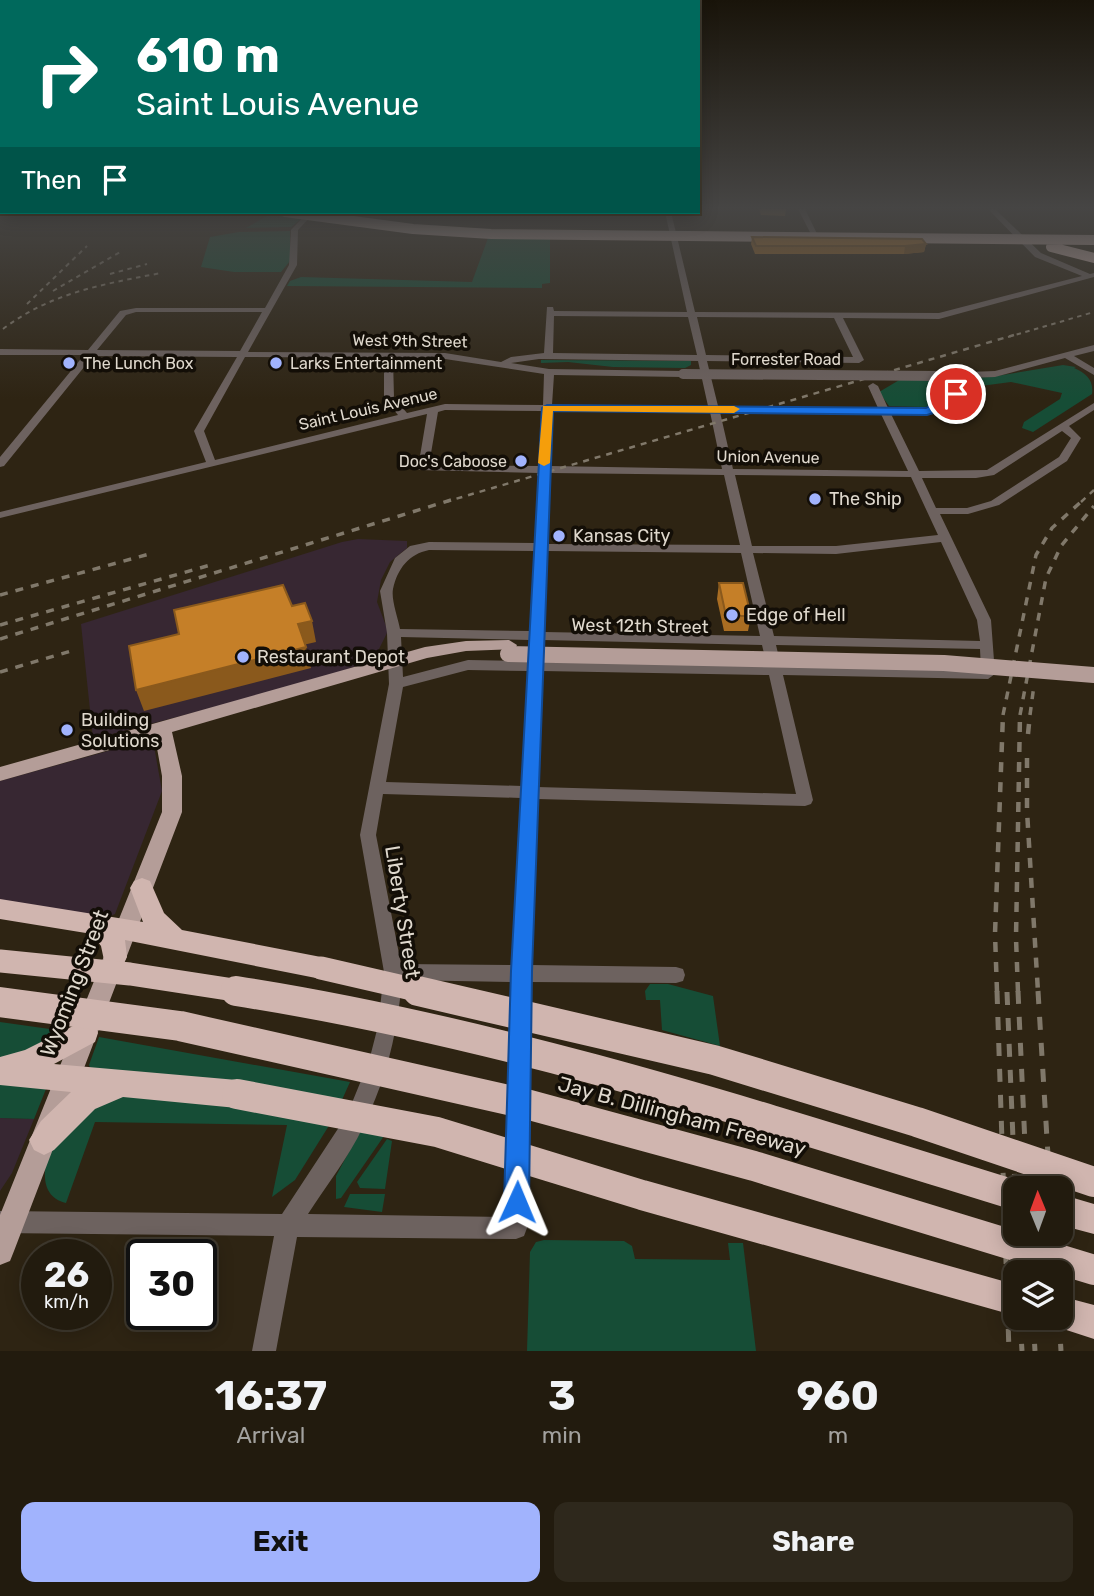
<!DOCTYPE html>
<html lang="en">
<head>
<meta charset="utf-8">
<style>
  :root { --surface:#221b0e; --page:#2e281c; --text:#f1f3f6; --muted:#a2a19e; --line:#3f392e; --accent:#a1b3fd }
  body { margin:0; font-family:Rubik,sans-serif; background:var(--page); color:var(--text); height:100vh; display:flex; flex-direction:column; font-size:26px; white-space:nowrap }
  * { box-sizing:border-box; margin:0 }
  p { font-size:23px; color:var(--muted) }
  .icon { flex:none; width:38px; height:38px; fill:none; stroke:currentColor; stroke-width:2; stroke-linecap:round; stroke-linejoin:round }
  .map { position:relative; height:1351px; overflow:hidden }
  .panel { display:flex; flex-direction:column; background:var(--surface); flex:1 }
  .panel>* { flex:none }
  .hud { position:absolute; left:0px; top:0px; width:700px; height:214px; box-shadow:0 4px 18px #0003,0 0 0 2px var(--line); background:#00695c; color:#fff; overflow:hidden }
  .needle { width:46px; rotate:359deg }
  .tools { position:absolute; left:1003px; top:1176px; display:grid; gap:14px }
  .tools a { display:grid; place-items:center; width:70px; height:70px; border-radius:14px; background:var(--surface); box-shadow:0 4px 18px #0003,0 0 0 2px var(--line); font-size:35px }
  .speed { position:absolute; left:21px; top:1239px; display:flex; gap:14px; font-size:35px; font-weight:700; text-align:center }
  .speed>* { display:grid; place-content:center; width:91px; height:91px; border-radius:50%; background:var(--surface); box-shadow:0 4px 18px #0003,0 0 0 2px var(--line); line-height:1 }
  .speed small { font-size:18px; font-weight:400 }
  .speed .limit { border:4px solid #111; border-radius:10px; background:#fff; color:#111 }
  .pin { position:absolute; display:grid; place-items:center; width:60px; height:60px; color:#fff; margin:-30px; border:4px solid #fff; border-radius:50%; box-shadow:0 2px 7px #0007 }
  .me { position:absolute; width:77px; margin:-38px; rotate:1deg; stroke-linejoin:round; filter:drop-shadow(0 0 5px #0008) }
  .turn { display:flex; align-items:center; gap:24px; height:147px; padding:0 21px; font-size:32px }
  .turn .icon { width:91px; height:91px; stroke-width:2.5 }
  .turn b { display:block; font-size:49px; line-height:60px }
  .then { display:flex; align-items:center; height:66px; padding:0 21px; background:#0003; gap:14px; font-size:26px }
  .eta { display:flex; justify-content:space-evenly; align-items:center; height:119px; text-align:center }
  .eta b { font-size:42px; font-weight:700; line-height:49px }
  .button { display:flex; gap:14px; margin-top:auto; padding:14px 21px }
  .button a { flex:1; height:80px; border-radius:14px; background:var(--accent); color:#111; font-size:28px; font-weight:700; line-height:80px; text-align:center }
  .button a+a { background:var(--page); color:var(--text) }
  .map>svg:first-child { display:block }
  .commercial { fill:#372732 }
  .green { fill:#164d36 }
  .lines { fill:none; stroke-linecap:round; stroke-linejoin:round }
  .minor { fill:#6d625f; fill-rule:evenodd }
  .major { fill:#b49d98; fill-rule:evenodd }
  .highway { fill:#d0b5af; fill-rule:evenodd }
  .rail-far4 { stroke:#80786a; stroke-width:2; stroke-dasharray:4.5 4.5; stroke-linecap:butt }
  .rail-far3 { stroke:#80786a; stroke-width:2.5; stroke-dasharray:6 6; stroke-linecap:butt }
  .rail-far2 { stroke:#80786a; stroke-width:3.5; stroke-dasharray:8 8; stroke-linecap:butt }
  .rail-far1 { stroke:#80786a; stroke-width:4.5; stroke-dasharray:10 10; stroke-linecap:butt }
  .rail { stroke:#80786a; stroke-width:5; stroke-dasharray:13 13; stroke-linecap:butt }
  .minor-bridge { stroke:#6d625f; stroke-width:10 }
  .major-bridge { stroke:#b49d98; stroke-width:16 }
  .highway-bridge-far2 { stroke:#d0b5af; stroke-width:10 }
  .highway-bridge-far1 { stroke:#d0b5af; stroke-width:23 }
  .highway-bridge { stroke:#d0b5af; stroke-width:30 }
  .wall { fill:#a96d22 }
  .shaded-wall { fill:#8a591c }
  .building { fill:#c57f28; stroke:#8a591c; stroke-width:2 }
  .route { fill:#1a73e8; stroke:#114b97; stroke-width:2 }
  .slow { fill:#f59e0b }
  .poi-dot { fill:#a1b3fd; stroke:#130e07; stroke-width:2.5 }
  .labels { text-anchor:middle; dominant-baseline:central; stroke-width:7; stroke-linejoin:round; paint-order:stroke }
  .far-street-label { font-size:16px; fill:#dfd8cd; stroke:#130e07 }
  .far-poi-label { font-size:16px; fill:#dfd8cd; stroke:#130e07; text-anchor:start }
  .poi-label { font-size:18px; fill:#dfd8cd; stroke:#130e07; text-anchor:start }
  .street-label { font-size:18px; fill:#dfd8cd; stroke:#130e07 }
  .near-street-label { font-size:21px; fill:#dfd8cd; stroke:#130e07 }
</style>
</head>
<body>
<div class="map">
<svg width="1094" height="1351" viewBox="0 0 1094 1351">
  <rect width="100%" height="100%" fill="#2e2413"/>
  <path class="commercial" d="M358,539L407,541V548L390,562L381,580L377,602L388,631L379,649L356,666L318,680L93,739L81,624L342,542Z
    M140,742H148L154,746L162,791L115,914L108,917L0,903V781Z
    M0,1118L34,1119L12,1173L0,1191Z"/>
  <path class="green" d="M272,213L302,218L291,227L246,228Z
    M290,231V261L281,272H234L201,267L210,237L239,232Z
    M488,238L550,239V283L542,284V288L287,286L290,281L301,277L472,282Z
    M541,360L691,361V365L685,368L613,367L568,362L541,363Z
    M1063,365L1076,367L1074,368C1086,373 1094,380 1092,394L1033,432L1022,428L1024,422L1060,399L1062,393L1011,382L950,390L926,407L889,406L879,392L901,379L991,377Z
    M650,984H668L713,996L720,1046L662,1030L660,1000H646L645,991Z
    M0,1022L64,1031L50,1044L0,1062Z
    M99,1037L350,1082L341,1102L91,1070L89,1065Z
    M0,1080L46,1089L34,1119L0,1118Z
    M118,1095L225,1105L330,1124L295,1180L272,1197L287,1125L95,1122L66,1203C30,1195 47,1144 66,1126C79,1113 102,1104 118,1095Z
    M360,1131L384,1136L341,1198L336,1199V1176Z
    M387,1139L392,1141L385,1189L360,1188L357,1182Z
    M350,1194H385L382,1212L344,1207Z
    M544,1240L624,1241L632,1246L635,1259L730,1260L728,1243H743L756,1351H527L530,1252L536,1242Z"/>
  <g class="lines">
    <path class="minor" d="M798,209H805L820,240H814Z
      M988,209H995L1041,253L1090,274L1094,273V277L939,319L843,318L864,360L859,363L707,361L718,406L878,408L868,386L873,383L878,386L888,408C901,408 917,410 929,407C941,404 947,391 959,392V396C933,417 923,414 891,414L919,471L987,470L1094,403V410L1069,426L1081,438L1067,461L999,505L968,514H940L991,620L995,674L988,679L783,675L813,800L811,804L805,806L537,799L531,965L676,967L683,969L685,975L683,981L676,983L530,982L527,1228L524,1236L516,1239L297,1237L276,1351H252L274,1236L0,1233V1211L282,1214L347,1115L369,1061L378,1026L384,972L360,835L389,684L387,633L380,591L395,558L410,546L429,542L535,543L539,473L419,470L418,468L427,414L0,518V512L206,462L194,431L237,357L93,356L4,466L0,467V457L84,355H0V349L88,350L120,311L136,308H265L289,265L291,230L308,212H315L298,230L297,265L248,352L445,353L501,362L511,357L544,353L547,307H553L554,311L687,312L665,212H671L695,312L939,313L1082,276L1035,257ZM136,312H262L240,351L97,350L126,315ZM554,316L688,317L697,355L553,353ZM697,317L834,318L853,357L706,355ZM245,357L384,358V398L398,415L215,460L204,431ZM393,358L445,359L544,374L543,405L445,404L407,413L394,398ZM539,359L698,361L708,406L552,405L554,375L683,377L688,374L683,371L549,369L511,363ZM445,410L542,411L539,466L429,465L438,412ZM552,411L710,412L722,469L550,466ZM720,412L881,414L908,471L733,469ZM1062,431L1071,438L1059,457L991,501L967,508H936L922,478H976L994,475ZM550,473L724,475L740,545L547,544ZM735,475L911,477L938,535L836,546H752ZM941,542L977,620L980,641L774,636L753,553L836,554ZM429,550L535,551L530,631L400,629C398,618 391,600 393,589C397,569 409,554 429,550ZM547,551L741,553L760,636L544,632ZM401,637L530,640L529,661L468,660L403,677ZM543,640L762,645L767,666L542,662ZM776,645L980,649L981,669L781,666ZM468,670L528,671L522,786L386,782L403,687ZM542,671L769,675L796,794L537,787ZM383,794L521,798L512,965L401,964L376,835ZM402,980L511,982L505,1217L308,1214C326,1186 349,1157 363,1127C387,1077 397,1035 402,980Z
      M1094,345V351L1074,356L1094,368V375L1065,358L995,377L940,379L935,376L940,373L995,371Z"/>
    <path class="major" d="M509,640L517,645L515,649L466,651L427,658L172,732L182,776V812L14,1251L10,1261L0,1265V1215L162,812V776L155,737L0,781V767L425,647L466,641Z"/>
    <path class="highway" d="M142,878L150,881L164,913L182,930L321,957L330,960L334,968L330,976L321,979L125,940L127,957L123,965L114,968L105,965L101,946L92,934L0,919V899L143,922L130,888L134,881Z
      M85,1020L95,1024L98,1033L95,1042L54,1064L237,1080L247,1084L251,1094L247,1104L237,1108L123,1097L95,1109L54,1150L44,1155L34,1150L29,1140L41,1121L71,1092L0,1085V1057L25,1050Z
      M1060,1194L1094,1204V1234L1060,1225Z
      M1060,1296L1094,1305V1339L1048,1324L1046,1318H1060Z"/>
    <path class="rail-far4" d="M110,274L147,264
      M53,291L120,252
      M27,304L87,246
      M3,329C50,293 104,284 161,273
      M1008,337L1094,312"/>
    <path class="rail-far3" d="M445,502L1014,335
      M1081,502L1094,490"/>
    <path class="rail-far2" d="M0,595L153,553
      M0,625L214,564
      M0,639L451,500
      M0,672L71,651
      M1003,715L1036,555L1052,528L1083,500
      M1020,715L1046,578L1061,546L1094,506
      M1030,715L1034,685"/>
    <path class="rail-far1" d="M1028,734L1030,714
      M1027,758V811L1038,992
      M997,992L995,934L1003,714
      M1018,992L1016,938L1020,714"/>
    <path class="rail" d="M997,991L1009,1351
      M1018,991L1027,1188
      M1038,991L1050,1188
      M1007,992L1015,1188
      M1017,1234L1019,1272
      M1029,1234L1031,1272
      M1053,1234L1056,1272
      M1020,1318L1022,1351
      M1033,1318L1035,1351
      M1059,1318L1061,1351"/>
    <path class="minor-bridge" d="M683,374L940,376"/>
    <path class="major-bridge" d="M508,654L944,663L1094,675"/>
    <path class="highway-bridge-far2" d="M285,212L413,229L491,234L1094,240
      M1051,247L1094,258"/>
    <path class="highway-bridge-far1" d="M0,961L130,974L247,992
      M321,968L425,992"/>
    <path class="highway-bridge" d="M236,991C501,1032 759,1116 1015,1195
      M418,991L714,1060L917,1122L1094,1182
      M0,1002L180,1026L526,1104L754,1166L1094,1270
      M237,1094L437,1132L642,1195L1015,1300"/>
  </g>
  <path class="wall" d="M759,209H786L785,216L761,215Z
    M752,237L926,244L924,252L904,254H755L751,244Z
    M719,583L751,616L748,631H724L717,599Z"/>
  <path class="shaded-wall" d="M926,244L924,252L904,254L905,246Z
    M312,621L316,642L303,645L298,624Z
    M306,647L311,668L144,711L136,690Z"/>
  <path class="building" d="M752,237L922,239L926,244L905,246H756Z
    M719,583H743L751,616H726Z
    M283,585L292,606L305,603L312,621L298,624L306,647L136,690L129,646L179,634L174,610Z"/>
  <linearGradient id="sky" x2="0" y2="1"><stop stop-color="#19140a"/><stop offset="0.52" stop-color="#464544"/><stop offset="1" stop-color="#464544" stop-opacity="0"/></linearGradient>
  <rect width="1094" height="399" fill="url(#sky)"/>
  <path class="route" d="M956,391L960,392V397L943,410L927,415L553,411L532,971L529,1202L526,1210L517,1214L508,1210L504,1202L511,971L542,408L547,405L926,408Z"/>
  <path class="slow" d="M543,406H734L740,409L734,413L553,411L550,463L544,466L538,463Z"/>
  <g class="poi-dot">
    <circle cx="69" cy="363" r="7"/>
    <circle cx="276" cy="363" r="7"/>
    <circle cx="521" cy="461" r="7"/>
    <circle cx="815" cy="499" r="7"/>
    <circle cx="559" cy="536" r="7"/>
    <circle cx="732" cy="615" r="7"/>
    <circle cx="243" cy="657" r="7"/>
    <circle cx="67" cy="730" r="7"/>
  </g>
  <g class="labels">
    <g class="far-street-label">
      <text transform="translate(410 341) rotate(1)">West 9th Street</text>
      <text x="786" y="359">Forrester Road</text>
      <text transform="translate(368 409) rotate(-13)">Saint Louis Avenue</text>
      <text transform="translate(768 457) rotate(1)">Union Avenue</text>
    </g>
    <g class="far-poi-label">
      <text x="83" y="363">The Lunch Box</text>
      <text x="290" y="363">Larks Entertainment</text>
      <text x="507" y="461" text-anchor="end">Doc's Caboose</text>
    </g>
    <g class="poi-label">
      <text x="829" y="499">The Ship</text>
      <text x="573" y="536">Kansas City</text>
      <text x="746" y="615">Edge of Hell</text>
      <text x="257" y="657">Restaurant Depot</text>
      <text x="81" y="720">Building<tspan x="81" dy="21">Solutions</tspan></text>
    </g>
    <g class="street-label">
      <text transform="translate(640 626) rotate(1)">West 12th Street</text>
    </g>
    <g class="near-street-label">
      <text transform="translate(403 912) rotate(81)">Liberty Street</text>
      <text transform="translate(74 983) rotate(-69)">Wyoming Street</text>
      <text transform="translate(682 1116) rotate(15)">Jay B. Dillingham Freeway</text>
    </g>
  </g>
</svg>
<div class="tools">
<a><svg class="needle" viewBox="-14 -14 28 28"><path d="M0-13l5 13h-10z" fill="#e53935"/><path d="M0 13l5-13h-10z" fill="#a2a19e"/></svg></a>
<a><svg class="icon" aria-label="layers" viewBox="0 0 24 24"><path d="M12 4l9 5-9 5-9-5zM3 14l9 5 9-5"/></svg></a>
</div>
<div class="speed"><div>26<small>km/h</small></div><div class="limit">30</div></div>
<div class="pin" style="left:956px;top:394px;background:#d93025"><svg class="icon" aria-label="arrive" viewBox="0 0 24 24"><path d="M6 21V4h12l-3 4 3 4H6"/></svg></div>
<svg class="me" style="left:517px;top:1202px" viewBox="-20 -20 40 40"><path d="M0-17L14 15 0 8-14 15z" fill="#1a73e8" stroke="#fff" stroke-width="4"/></svg>
<div class="hud">
<div class="turn"><svg class="icon" aria-label="right" viewBox="0 0 24 24"><path d="M7 20v-9h11M14 6l5 5-5 5"/></svg><div><b>610 m</b>Saint Louis Avenue</div></div>
<div class="then">Then<svg class="icon" aria-label="arrive" viewBox="0 0 24 24"><path d="M6 21V4h12l-3 4 3 4H6"/></svg></div>
</div>
</div>
<section class="panel">
<div class="eta">
<div><b>16:37</b><p>Arrival</p></div>
<div><b>3</b><p>min</p></div>
<div><b>960</b><p>m</p></div>
</div>
<div class="button"><a>Exit</a><a>Share</a></div>
</section>
</body>
</html>
